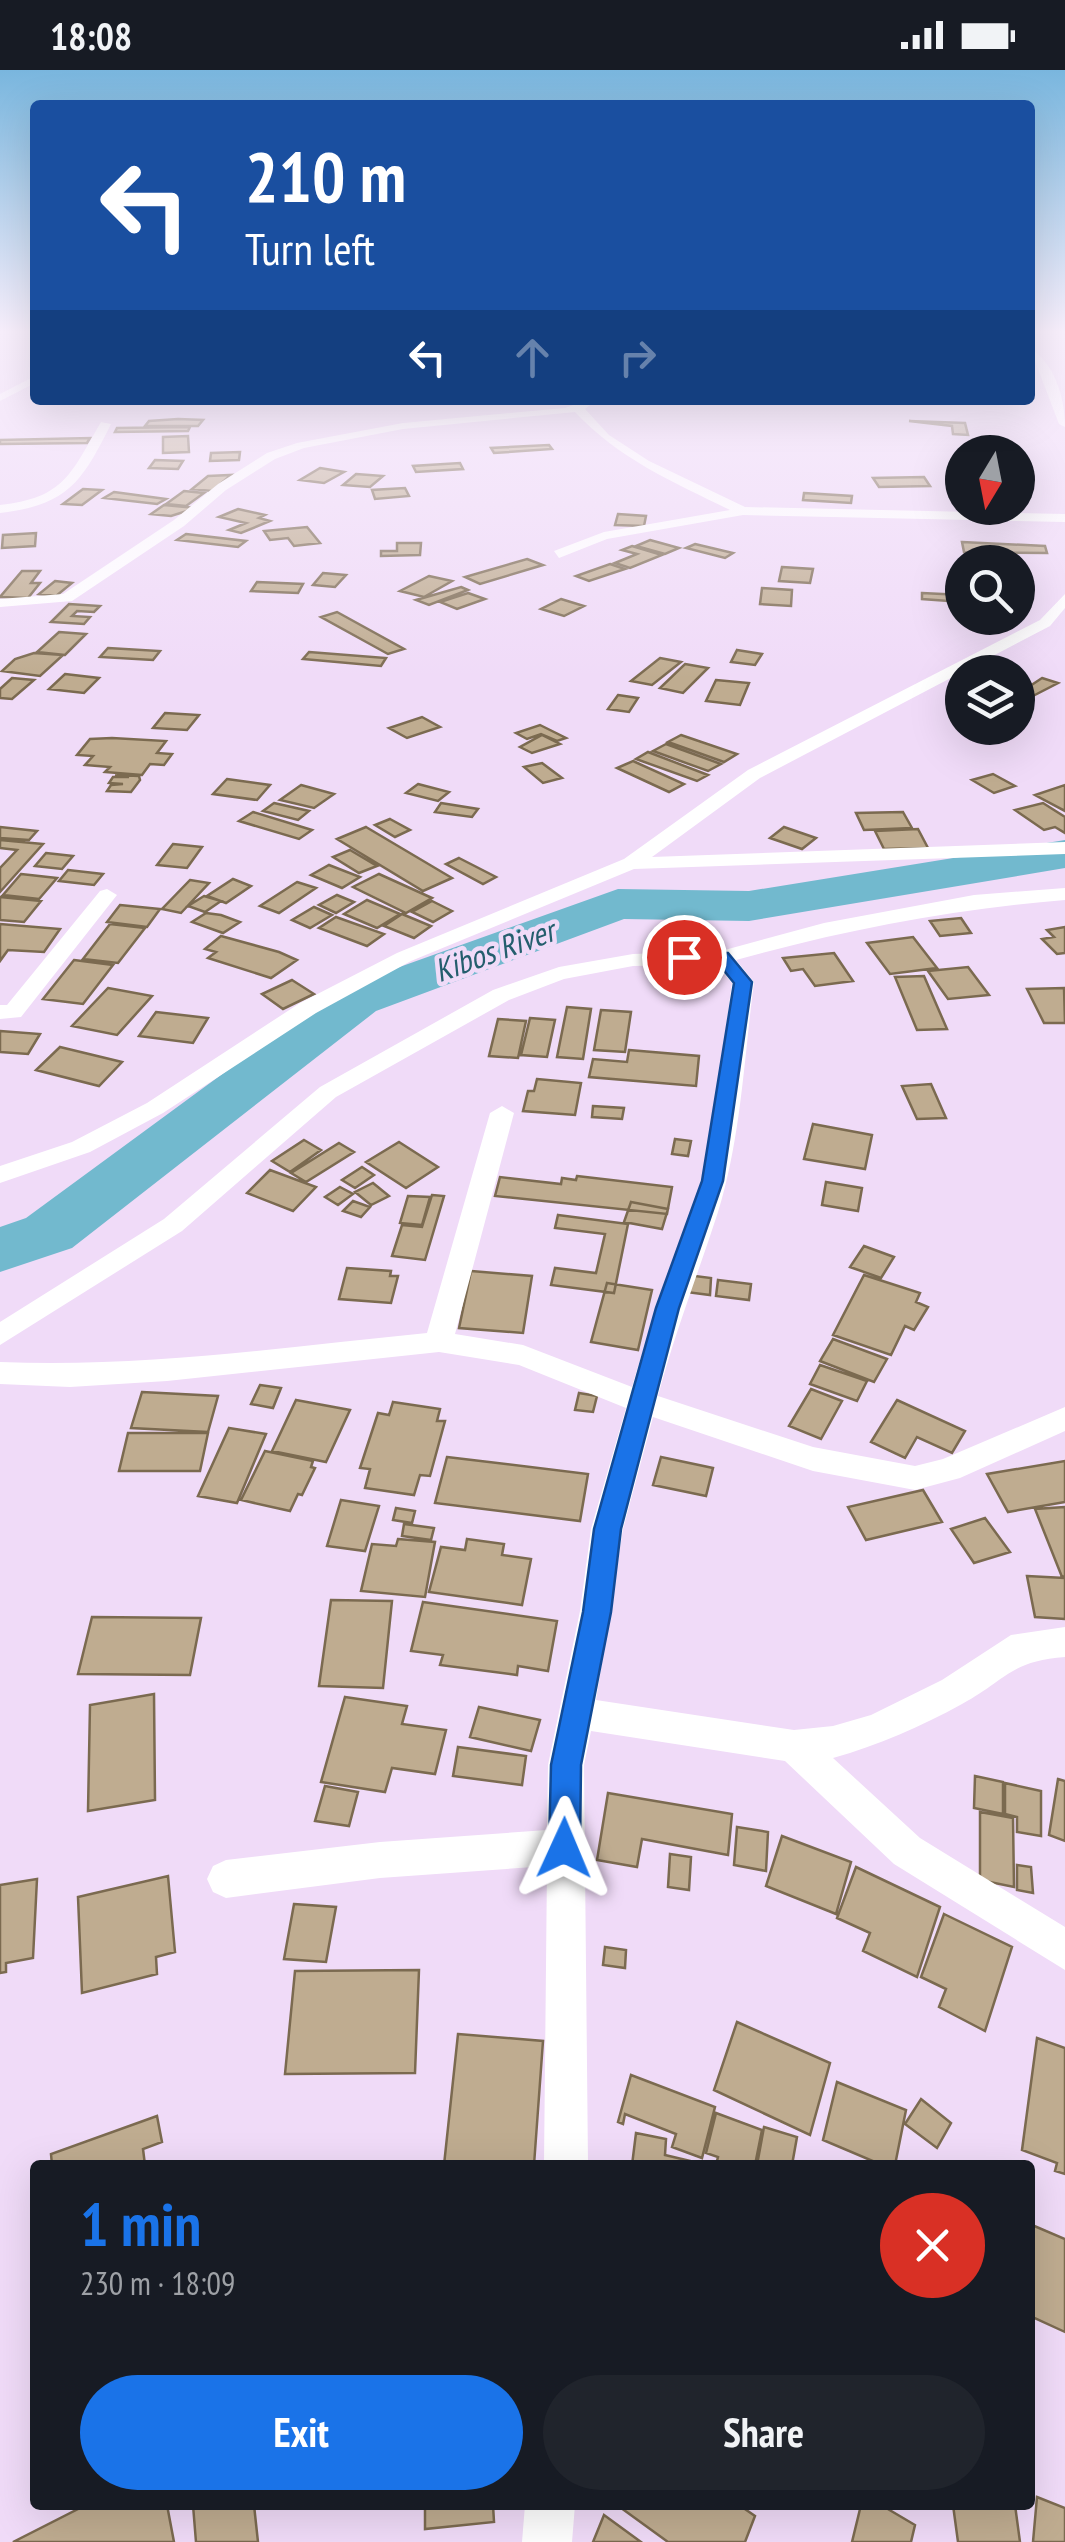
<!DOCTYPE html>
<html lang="en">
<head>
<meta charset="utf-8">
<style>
  :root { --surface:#171b24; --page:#20242c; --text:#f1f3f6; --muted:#9ea1a6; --accent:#1a73e8 }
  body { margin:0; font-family:"PT Sans Narrow",sans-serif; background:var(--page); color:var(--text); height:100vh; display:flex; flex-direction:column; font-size:38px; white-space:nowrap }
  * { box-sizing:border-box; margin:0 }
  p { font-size:32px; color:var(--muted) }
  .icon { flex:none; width:55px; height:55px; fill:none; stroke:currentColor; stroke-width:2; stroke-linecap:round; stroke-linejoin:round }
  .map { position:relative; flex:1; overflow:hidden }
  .sheet { position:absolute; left:30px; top:2090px; width:1005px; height:350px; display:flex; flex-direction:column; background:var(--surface); border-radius:10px; box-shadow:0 10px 40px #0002 }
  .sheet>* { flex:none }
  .banner { position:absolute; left:30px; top:30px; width:1005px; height:305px; border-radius:10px; box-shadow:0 10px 40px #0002; background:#1a4fa0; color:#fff; overflow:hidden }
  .needle { width:65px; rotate:190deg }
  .controls { position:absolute; left:945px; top:365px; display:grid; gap:20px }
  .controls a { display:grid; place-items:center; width:90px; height:90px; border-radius:50%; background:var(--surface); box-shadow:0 10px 40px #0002; font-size:50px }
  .pin { position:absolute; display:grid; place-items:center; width:85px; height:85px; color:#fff; margin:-42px; border:5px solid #fff; border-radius:50%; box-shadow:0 2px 10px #0007 }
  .me { position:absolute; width:110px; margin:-55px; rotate:1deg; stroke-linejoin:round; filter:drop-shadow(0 0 8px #0008) }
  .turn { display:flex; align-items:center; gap:35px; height:210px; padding:0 50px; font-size:45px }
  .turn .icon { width:130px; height:130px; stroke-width:2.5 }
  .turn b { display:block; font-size:70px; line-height:85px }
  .lanes { display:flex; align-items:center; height:95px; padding:0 50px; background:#0003; justify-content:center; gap:50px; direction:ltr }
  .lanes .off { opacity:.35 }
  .round { display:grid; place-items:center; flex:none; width:105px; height:105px; border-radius:52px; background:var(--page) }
  .headline { display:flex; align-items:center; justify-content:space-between; height:170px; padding:0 50px }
  h1 { font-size:60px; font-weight:700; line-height:75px; color:var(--accent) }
  .cta { display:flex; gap:20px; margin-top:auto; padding:20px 50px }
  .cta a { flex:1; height:115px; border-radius:60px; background:var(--accent); color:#fff; font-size:40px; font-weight:700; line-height:115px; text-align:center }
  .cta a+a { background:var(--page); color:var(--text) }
  .status { display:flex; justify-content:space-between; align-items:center; height:70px; padding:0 50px; background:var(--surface); direction:ltr }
  .status svg { height:28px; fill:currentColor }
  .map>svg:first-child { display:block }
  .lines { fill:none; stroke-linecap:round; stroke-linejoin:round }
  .river { fill:#72b9ce; fill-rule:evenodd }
  .building { fill:#bfac90; stroke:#7b6a50; stroke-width:2.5 }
  .street { fill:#fff; fill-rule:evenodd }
  .route { fill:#1a73e8; stroke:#114b97; stroke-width:2.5 }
  .labels { text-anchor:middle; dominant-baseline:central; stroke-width:9; stroke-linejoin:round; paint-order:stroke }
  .far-water-label { font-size:32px; font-style:italic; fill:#245e6d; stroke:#f0dbf8 }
</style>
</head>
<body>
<div class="status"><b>18:08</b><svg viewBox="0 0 49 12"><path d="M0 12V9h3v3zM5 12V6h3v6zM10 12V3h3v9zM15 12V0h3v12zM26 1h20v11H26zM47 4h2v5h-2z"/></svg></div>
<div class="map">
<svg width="1065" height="2472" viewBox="0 0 1065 2472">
  <rect width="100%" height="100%" fill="#f0dbf8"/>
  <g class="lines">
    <path class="river" d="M1065,770V798L749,851L624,849L376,941L72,1178L0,1202V1157L26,1148L338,919L618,819L749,821Z"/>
  </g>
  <path class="building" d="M178,349L203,350L198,356H145L149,351Z
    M909,351L965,353L968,365L953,364L952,356Z
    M190,357L188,361L115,362L117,358Z
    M188,366L189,382L163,383V367Z
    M90,368L87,373L0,374V370Z
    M549,375L552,379L494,383L491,378Z
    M240,382L239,390L210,391L211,383Z
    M155,390L183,391L178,399L149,398Z
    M460,393L463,399L416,402L413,396Z
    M320,398L344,402L324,413L300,410Z
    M356,404L383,406L370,417L343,415Z
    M231,405L212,421L192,419L208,406Z
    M924,407L930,416L879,417L873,408Z
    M405,418L409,426L375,429L372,420Z
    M83,419L102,420L82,435L63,434Z
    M184,421L204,423L186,436L166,434Z
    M114,422L166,429L157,434L104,428Z
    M804,423L852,426L851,433L803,430Z
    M164,435L196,438L171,446L151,444Z
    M238,439L265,445L259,448L270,451L241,463L229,460L246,453L219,447Z
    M618,444L646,446L644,456L615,455Z
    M307,457L320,473L294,476L288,468L270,470L264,461Z
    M36,463L35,476L2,478L3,465Z
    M186,464L246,471L238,477L177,470Z
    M650,470L679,478L665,484L636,476Z
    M962,472L1045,476L1047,483L964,482Z
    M397,473H421L420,485L381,486V481H397Z
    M695,474L733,483L725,488L686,478Z
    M632,476L662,485L630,498L615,493L637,484L622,480Z
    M527,489L543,495L480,514L465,507Z
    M610,494L625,499L589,511L576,506Z
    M782,497L813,499L810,513L779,511Z
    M22,501H40L31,513H40L28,528L0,527Z
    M323,503L346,505L335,517L313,515Z
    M429,506L452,511L424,527L400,521Z
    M55,511L72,513L56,526L39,524Z
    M257,512L303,514L298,523L251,521Z
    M461,517L468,520L429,535L416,530Z
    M762,518L792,520L791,536L760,534Z
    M468,523L485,529L457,539L440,532Z
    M922,523L962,525V532L922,529Z
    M561,529L584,536L564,546L541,539Z
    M69,534L100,536L94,542L77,541L72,546L90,547L84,554L51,552Z
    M337,542L404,579L388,584L321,547Z
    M59,562L86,564L65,585L37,582Z
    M108,578L160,581L153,590L100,587Z
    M737,580L762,584L755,595L731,592Z
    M309,582L386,588L381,596L303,589Z
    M34,583L63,585L40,606L2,601L15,589Z
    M660,588L681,592L652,615L631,611Z
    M685,594L708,598L683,623L660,618Z
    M65,604L99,608L84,623L49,619Z
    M12,608L34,610L12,629L0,628V619Z
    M1042,608L1058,613L1029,628L1018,624Z
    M716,610L749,613L740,635L706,631Z
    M618,625L638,628L629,642L608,639Z
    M165,643L199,645L187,660L153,658Z
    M422,647L440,657L407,668L389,658Z
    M540,655L566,668L557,671L541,664L527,669L516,663Z
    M542,665L560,674L532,683L520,677Z
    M681,665L737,684L724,692L668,672Z
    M112,668L166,671L157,683L172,684L164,695L150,694L142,705L105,702L110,697L85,695L93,686L77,685L90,669Z
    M666,674L721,694L708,701L653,681Z
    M648,682L708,705L697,711L636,689Z
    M633,691L684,714L669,722L617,698Z
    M542,693L562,708L543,713L524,697Z
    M993,704L1015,716L994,723L972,710Z
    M115,705L139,706L140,710L131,722L107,721L111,715L123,714L109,713L113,707H129Z
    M227,709L270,715L257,730L213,724Z
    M418,714L449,722L438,731L406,723Z
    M301,715L334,724L314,738L280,730Z
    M1065,715V741L1035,725Z
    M274,733L309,741L298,750L263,741Z
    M441,733L478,739L472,747L435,742Z
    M1043,733L1065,747V763L1055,757L1044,760L1015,740Z
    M253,742L312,760L299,769L239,751Z
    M903,742L912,758L864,760L856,743Z
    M390,749L410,760L395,767L375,755Z
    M0,757L37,761L29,770L0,768Z
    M366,757L452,808L423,821L337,769Z
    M784,757L816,768L802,779L770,768Z
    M918,759L928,778L884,779L875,761Z
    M0,770L43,774L0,822V798L17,780L0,778Z
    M173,774L202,777L187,798L157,795Z
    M350,780L377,796L359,803L333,787Z
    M46,783L73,786L62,799L35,796Z
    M459,788L496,807L483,814L446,794Z
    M329,795L360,807L342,818L311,805Z
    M68,800L103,804L94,815L59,811Z
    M21,804L57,808L39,829L3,825Z
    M379,804L432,828L406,843L353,817Z
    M233,809L251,816L226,833L207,826Z
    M190,810L209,813L181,843L162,839Z
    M297,812L316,818L279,843L260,836Z
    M337,825L354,832L336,843L319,835Z
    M204,826L221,831L205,842L188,836Z
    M0,827L41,831L24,852L0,850Z
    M367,830L400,844L377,858L344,844Z
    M432,831L452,841L433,852L412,842Z
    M120,835L160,839L147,857L107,852Z
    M314,837L332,845L310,858L292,850Z
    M206,843L221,845L240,852L223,863L192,852Z
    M402,844L431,856L414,868L384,856Z
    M336,847L384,864L367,876L319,858Z
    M961,848L971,863L940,866L930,851Z
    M0,854L60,859L44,882L8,880L0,891Z
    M110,854L145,858L118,893L83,889Z
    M1065,857V883L1057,884L1042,869L1054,867L1047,860Z
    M221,866L279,882L297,890L271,908L208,888L216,882L205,879Z
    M913,867L937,898L890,904L867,873Z
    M834,883L853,911L815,916L803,899L791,901L783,888Z
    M74,890L113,895L83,934L43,929Z
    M968,897L989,925L948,929L928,901Z
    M924,906L947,959L917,960L895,907Z
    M292,910L314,924L283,939L262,924Z
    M108,918L152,926L117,965L72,956Z
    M1064,918L1065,953H1044L1027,919Z
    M567,937L591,939L583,989L557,987Z
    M601,940L631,942L625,982L594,980Z
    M156,942L208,948L193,973L139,966Z
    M530,948L555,950L547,987L521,985Z
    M498,949L526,951L518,988L489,986Z
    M0,961L40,964L28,984L0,982Z
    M60,977L122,992L99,1016L36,1000Z
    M629,980L699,986L696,1016L589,1007L593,989L627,992Z
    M537,1009L581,1013L575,1045L523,1041L528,1021H534Z
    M931,1014L946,1048L917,1049L902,1016Z
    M593,1036L624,1038L622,1049L592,1047Z
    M813,1054L872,1065L865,1099L804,1089Z
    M675,1069L691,1071L688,1086L672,1084Z
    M304,1070L321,1080L290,1102L272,1091Z
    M399,1072L438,1097L406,1118L366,1092Z
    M339,1073L354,1082L306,1112L291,1103Z
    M362,1097L374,1105L355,1118L342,1110Z
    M270,1100L316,1117L293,1141L247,1123Z
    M577,1106L672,1117L667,1144L495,1126L500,1107L561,1114L562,1108L576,1110Z
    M826,1112L862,1118L858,1141L822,1135Z
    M373,1113L389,1126L371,1135L355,1122Z
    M340,1117L353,1124L338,1135L325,1127Z
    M432,1125L444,1126L425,1190L392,1186L402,1155L422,1157Z
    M408,1126L430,1127L422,1155L400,1153Z
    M353,1131L370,1137L361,1147L343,1141Z
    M631,1132L668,1139L662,1159L624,1152Z
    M558,1145L628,1154L614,1223L551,1215L555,1198L596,1203L605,1164L555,1158Z
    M864,1176L894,1187L881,1208L850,1197Z
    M347,1198L391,1201L390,1206H398L391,1233L339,1229Z
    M471,1201L532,1206L523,1263L459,1258Z
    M687,1205L711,1208L710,1225L686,1222Z
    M864,1205L920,1223L916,1232L928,1237L914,1260L905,1256L891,1285L833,1265Z
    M718,1210L751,1214L749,1230L716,1226Z
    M607,1213L652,1220L638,1280L591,1272Z
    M833,1269L887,1289L874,1312L820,1291Z
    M820,1295L867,1311L857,1331L810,1314Z
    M260,1315L281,1318L273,1338L251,1334Z
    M811,1319L842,1331L821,1369L789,1356Z
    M142,1322L218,1326L208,1362L131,1358Z
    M579,1323L597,1326L593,1342L575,1340Z
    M296,1330L350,1340L326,1392L272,1381Z
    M897,1330L965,1361L952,1383L917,1367L905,1388L871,1372Z
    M393,1332L440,1339L437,1351H445L430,1406L420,1405L414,1425L365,1418L370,1399L360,1398L378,1343L389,1345Z
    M229,1358L266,1364L237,1433L198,1426Z
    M128,1363H208L200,1401H119Z
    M265,1381L313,1391L311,1397L315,1398L302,1425L298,1424L290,1441L241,1430Z
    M447,1387L588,1404L580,1451L435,1433Z
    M661,1387L713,1398L706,1426L653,1415Z
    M1065,1391V1432L1008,1442L987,1404Z
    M923,1420L942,1452L866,1470L848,1437Z
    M341,1430L379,1436L365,1481L327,1476Z
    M1065,1437V1506L1062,1507L1035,1439Z
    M396,1438L415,1441L412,1453L393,1450Z
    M985,1448L1010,1482L974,1493L951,1459Z
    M404,1454L434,1458L431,1470L402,1466Z
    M398,1469L435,1472L425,1527L361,1521L372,1474L396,1476Z
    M467,1469L504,1474L502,1485L531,1489L522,1535L429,1522L441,1477L465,1480Z
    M1027,1506L1065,1508V1549L1035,1547Z
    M331,1530L392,1531L383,1618L319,1616Z
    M423,1532L557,1551L548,1601L518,1596L517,1605L440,1595L443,1585L411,1581Z
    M92,1547L201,1548L190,1605L78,1604Z
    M154,1624L155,1730L88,1741L90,1635Z
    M345,1627L407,1636L402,1654L446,1660L435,1704L392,1698L385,1722L321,1712Z
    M479,1637L540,1650L531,1681L470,1667Z
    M458,1677L526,1686L522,1715L453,1706Z
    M975,1706L1003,1712V1744L974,1738Z
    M1058,1709L1065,1711V1771L1049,1765Z
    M1005,1713L1041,1721V1766L1017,1762V1747L1005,1744Z
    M325,1716L358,1722L349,1756L315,1751Z
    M608,1723L732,1744L728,1785L642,1769L637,1797L597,1790Z
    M980,1742L1013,1748L1014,1817L980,1810Z
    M737,1757L768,1762L766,1801L734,1795Z
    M782,1766L851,1792L836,1844L766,1816Z
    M670,1784L691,1787L689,1820L668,1817Z
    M1017,1795L1031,1797L1033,1823L1017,1820Z
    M856,1797L940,1837L917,1907L863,1881L870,1863L837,1848Z
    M168,1806L175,1882L156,1887L157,1904L82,1923L78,1827Z
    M37,1809L33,1888L6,1893V1902L0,1903V1815Z
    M294,1834L336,1837L326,1892L284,1889Z
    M944,1844L1012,1877L985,1961L939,1937L946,1919L921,1907Z
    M605,1877L626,1880L625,1898L603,1895Z
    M419,1900L415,2003L285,2004L295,1901Z
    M737,1952L830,1993L810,2065L714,2020Z
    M458,1964L543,1971L534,2095H444Z
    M1037,1968L1065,1978V2104L1055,2101L1057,2093L1022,2080Z
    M631,2005L715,2037L702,2088L672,2077L676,2064L625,2044L623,2054L618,2052Z
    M837,2012L906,2040L895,2095H882L823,2070Z
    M921,2029L951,2053L937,2078L905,2054Z
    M716,2043L762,2060L755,2095H716L718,2087L706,2083Z
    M157,2046L162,2072L143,2079L145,2095H52L51,2084Z
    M764,2057L797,2067L792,2095H757Z
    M636,2063L666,2069L665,2085L707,2095H632Z
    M1032,2155L1065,2169V2262L1030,2246Z
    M1037,2427L1065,2438V2472H1033Z
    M86,2435H167L174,2472H13Z
    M193,2435H254L258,2472H196Z
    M425,2435H493L494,2452L425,2459Z
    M617,2435H739L755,2446L745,2472H668Z
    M861,2435H881L915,2455L911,2472H852Z
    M953,2435H1015L1020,2472H958Z
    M604,2445L641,2472H593Z"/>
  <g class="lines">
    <path class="street" d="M1030,278C1055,294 1065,328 1065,357L1059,354Z
      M35,306V313L0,331V324Z
      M577,330H587L590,335L585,339L609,365L649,391L745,437L1065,444V452L743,445L607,469L559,488L554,481L604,462L730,440C673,412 619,389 575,342L403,359L304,378L275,389L226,420L184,456L72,531L0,537V529L63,524L174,450L218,414L267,383L297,373L403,353L565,338L579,333Z
      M101,352L111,354C82,412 68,435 0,443V435C65,428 71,403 101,352Z
      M1065,524V538L1050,556L760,708L652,787L1065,772V784L634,799L411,891L316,943L163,1043L90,1082L0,1113V1096L72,1072L147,1033L300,933L397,883L624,789L748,700L1040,550Z
      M1065,818V830C952,839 844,860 736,890L754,912C744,988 741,1068 718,1142C698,1204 675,1262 658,1326L813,1377L915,1396L943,1389L1065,1337V1361L960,1408L915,1420L813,1401L653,1347L623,1459L596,1630L794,1660L833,1656L871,1645L942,1610L1011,1565L1065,1557V1587C1010,1591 1006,1610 962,1634C920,1657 879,1675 833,1688L920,1768L1065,1857V1900L894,1794L785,1691L591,1661L584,1695L588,2095H544L547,1796L380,1808L226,1828L213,1822L207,1809L213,1796L226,1790L380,1772L547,1760L548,1695L580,1541L591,1459L626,1338L519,1295L439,1282L167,1311L70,1317L0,1314V1292C143,1298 285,1277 427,1263L490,1043L502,1036L514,1043L455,1264L523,1275L632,1317C649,1257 673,1200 692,1141C716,1068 721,988 732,913L716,894L633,896L564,909L509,930L336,1027L182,1161L0,1275V1252L164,1149L320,1017L493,920L559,897L633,884L721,881L824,853L974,825Z
      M107,819L117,825L21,947L0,949V935H7L100,821Z
      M525,2435H575L572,2472H522Z"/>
  </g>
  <linearGradient id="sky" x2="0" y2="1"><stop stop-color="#79b6de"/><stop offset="0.43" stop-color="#f8effc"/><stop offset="1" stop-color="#f8effc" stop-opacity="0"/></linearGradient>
  <rect width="1065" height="608" fill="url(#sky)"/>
  <path class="route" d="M684,882L728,883L752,912L723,1111L679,1238L621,1459L611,1542L581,1695L580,1778L575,1788L564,1792L553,1788L549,1778L551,1695L583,1542L594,1459L656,1238L702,1111L734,913L717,892L678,891L676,887Z"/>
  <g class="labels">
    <g class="far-water-label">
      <text transform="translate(494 880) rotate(-20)">Kibos River</text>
    </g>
  </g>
</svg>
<div class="controls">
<a><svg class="needle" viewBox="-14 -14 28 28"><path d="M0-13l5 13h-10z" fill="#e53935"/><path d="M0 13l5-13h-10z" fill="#9ea1a6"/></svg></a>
<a><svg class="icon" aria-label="search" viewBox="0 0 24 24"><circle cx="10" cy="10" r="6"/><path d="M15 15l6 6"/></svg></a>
<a><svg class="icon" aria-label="layers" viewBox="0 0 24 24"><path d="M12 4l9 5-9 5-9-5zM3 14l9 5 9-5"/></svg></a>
</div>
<div class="pin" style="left:684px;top:887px;background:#d93025"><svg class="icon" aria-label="arrive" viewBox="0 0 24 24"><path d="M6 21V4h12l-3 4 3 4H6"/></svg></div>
<svg class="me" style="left:564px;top:1778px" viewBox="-20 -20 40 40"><path d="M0-17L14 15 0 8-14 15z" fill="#1a73e8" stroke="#fff" stroke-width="4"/></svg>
<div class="banner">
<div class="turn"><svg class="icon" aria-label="left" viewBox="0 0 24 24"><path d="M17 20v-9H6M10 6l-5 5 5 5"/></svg><div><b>210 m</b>Turn left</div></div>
<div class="lanes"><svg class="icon" aria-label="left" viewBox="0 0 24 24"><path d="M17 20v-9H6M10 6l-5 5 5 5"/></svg><svg class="icon off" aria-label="ahead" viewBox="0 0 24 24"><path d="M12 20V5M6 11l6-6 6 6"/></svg><svg class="icon off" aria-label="right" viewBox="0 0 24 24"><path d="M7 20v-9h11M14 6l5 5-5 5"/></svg></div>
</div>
<section class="sheet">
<div class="headline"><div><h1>1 min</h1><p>230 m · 18:09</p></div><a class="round" style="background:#d93025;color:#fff"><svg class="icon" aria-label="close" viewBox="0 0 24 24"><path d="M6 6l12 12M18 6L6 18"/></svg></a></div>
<div class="cta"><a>Exit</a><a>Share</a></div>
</section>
</div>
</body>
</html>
